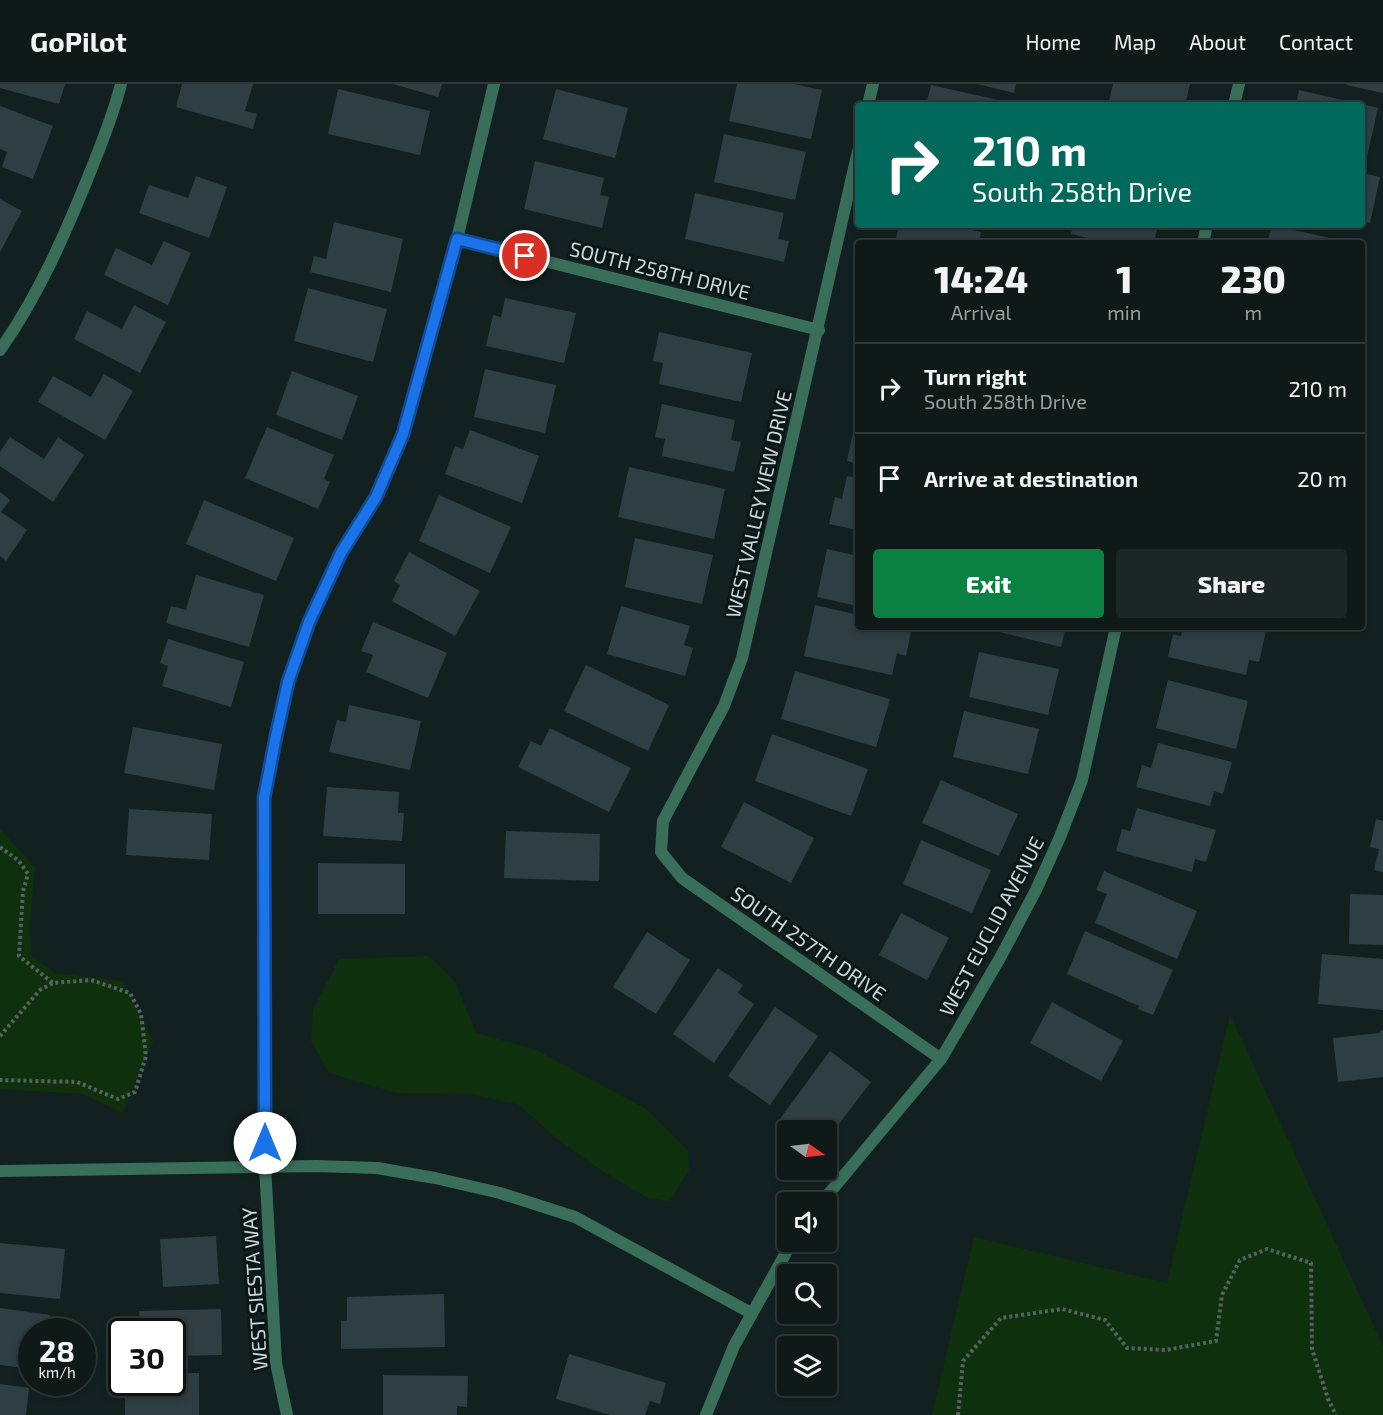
<!DOCTYPE html>
<html lang="en">
<head>
<meta charset="utf-8">
<style>
  :root { --surface:#0e1918; --page:#1c2625; --text:#f1f3f6; --muted:#9ba0a2; --line:#2e3837; --accent:#0b8043 }
  body { margin:0; font-family:"Exo 2",sans-serif; background:var(--page); color:var(--text); height:100vh; display:flex; flex-direction:column; font-size:22px; white-space:nowrap }
  * { box-sizing:border-box; margin:0 }
  p { font-size:20px; color:var(--muted) }
  .icon { flex:none; width:33px; height:33px; fill:none; stroke:currentColor; stroke-width:2; stroke-linecap:round; stroke-linejoin:round }
  .map { position:relative; flex:1; overflow:hidden }
  .sheet { position:absolute; left:855px; top:156px; width:510px; height:390px; display:flex; flex-direction:column; background:var(--surface); border-radius:6px; box-shadow:0 3px 9px #0003,0 0 0 2px var(--line) }
  .sheet>* { flex:none }
  .guide { position:absolute; left:855px; top:18px; width:510px; height:126px; border-radius:6px; box-shadow:0 3px 9px #0003,0 0 0 2px var(--line); background:#00695c; color:#fff; overflow:hidden }
  .needle { width:39px; rotate:104deg }
  .tools { position:absolute; left:777px; top:1036px; display:grid; gap:12px }
  .tools a { display:grid; place-items:center; width:60px; height:60px; border-radius:6px; background:var(--surface); box-shadow:0 3px 9px #0003,0 0 0 2px var(--line); font-size:30px }
  .speed { position:absolute; left:18px; top:1234px; display:flex; gap:12px; font-size:30px; font-weight:700; text-align:center }
  .speed>* { display:grid; place-content:center; width:78px; height:78px; border-radius:50%; background:var(--surface); box-shadow:0 3px 9px #0003,0 0 0 2px var(--line); line-height:1 }
  .speed small { font-size:15px; font-weight:400 }
  .speed .limit { border:3px solid #111; border-radius:9px; background:#fff; color:#111 }
  .pin { position:absolute; display:grid; place-items:center; width:51px; height:51px; color:#fff; margin:-26px; border:3px solid #fff; border-radius:50%; box-shadow:0 2px 6px #0007 }
  .me { position:absolute; width:66px; margin:-33px; rotate:0deg; stroke-linejoin:round; filter:drop-shadow(0 0 4px #0008) }
  .turn { display:flex; align-items:center; gap:21px; height:126px; padding:0 18px; font-size:27px }
  .turn .icon { width:78px; height:78px; stroke-width:2.5 }
  .turn b { display:block; font-size:42px; line-height:51px }
  .eta { display:flex; justify-content:space-evenly; align-items:center; height:102px; text-align:center }
  .eta b { font-size:36px; font-weight:800; line-height:42px }
  .cta { display:flex; gap:12px; margin-top:auto; padding:12px 18px }
  .cta a { flex:1; height:69px; border-radius:6px; background:var(--accent); color:#fff; font-size:24px; font-weight:800; line-height:69px; text-align:center }
  .cta a+a { background:var(--page); color:var(--text) }
  ul { padding:0; list-style:none }
  li { display:flex; align-items:center; gap:18px; height:90px; padding:0 18px; border-top:2px solid var(--line) }
  li div { flex:1 }
  li b { display:block; font-size:22px }
  li em { font-style:normal }
  header { display:flex; align-items:center; gap:36px; box-sizing:border-box; height:84px; padding:0 30px; background:var(--surface); border-bottom:2px solid var(--line) }
  header strong { font-size:28px }
  nav { display:flex; gap:33px; margin-inline-start:auto; font-size:21px }
  .map>svg:first-child { display:block }
  .green { fill:#0f300c }
  .building { fill:#2e3e42 }
  .lines { fill:none; stroke-linecap:round; stroke-linejoin:round }
  .path { stroke:#566362; stroke-width:4; stroke-dasharray:3 3; stroke-linecap:butt }
  .minor { stroke:#396e5a; stroke-width:12 }
  .route-casing { stroke:#114b97; stroke-width:15 }
  .route { stroke:#1a73e8; stroke-width:10 }
  .labels { text-anchor:middle; dominant-baseline:central; stroke-width:6; stroke-linejoin:round; paint-order:stroke }
  .street-label { font-size:20px; fill:#ced7d7; stroke:#091817 }
</style>
</head>
<body>
<header>
<strong>GoPilot</strong>
<nav><a>Home</a><a>Map</a><a>About</a><a>Contact</a></nav>
</header>
<div class="map">
<svg width="1383" height="1331" viewBox="0 0 1383 1331">
  <rect width="100%" height="100%" fill="#122120"/>
  <path class="green" d="M0,745L35,783L30,837L31,871L55,889L123,897L153,957L123,1029L83,1010L0,1005Z
    M429,872L455,898L476,949L536,966L646,1025L688,1067L689,1086L670,1117L648,1114L602,1087L556,1054L518,1020L473,1010L397,1009L329,989L311,957L313,926L339,875Z
    M1230,930L1383,1262V1331H932L974,1153L1167,1199Z"/>
  <path class="building" d="M0,0H65L59,20L0,4Z
    M182,0H253L245,27L257,30L253,45L176,23Z
    M393,0H442L438,13Z
    M737,0H794L822,6L811,55L729,37Z
    M977,0H1016L1014,9Z
    M1113,0H1190L1185,21H1108Z
    M1347,0H1383V9L1346,1Z
    M931,1L1007,18L1006,21H926Z
    M338,5L430,27L420,71L328,50Z
    M556,5L628,24L615,74L543,55Z
    M1299,6L1360,20V21H1296Z
    M1362,20L1378,24L1367,73L1362,72Z
    M0,22L53,42L33,95L2,83L7,68L0,65Z
    M724,50L806,68L795,116L714,98Z
    M535,77L604,94L600,111L609,113L602,144L524,125Z
    M1362,89L1380,93L1370,139L1362,137Z
    M196,92L227,103L209,154L139,129L149,101L188,114Z
    M695,109L784,129L778,155L789,157L784,178L685,155Z
    M0,115L22,127L0,168Z
    M334,138L403,155L391,208L310,188L314,172L326,175Z
    M899,141H947L981,148L979,159H895Z
    M1073,141H1158L1154,159H1111L1071,150Z
    M1272,141L1343,157L1342,159H1267Z
    M164,157L191,169L168,221L104,191L116,164L152,181Z
    M308,204L387,225L373,278L294,257Z
    M505,214L576,229L564,279L486,262L493,231L501,233Z
    M134,221L166,238L140,289L74,255L87,227L122,245Z
    M659,248L752,269L741,318L659,300L663,279L653,277Z
    M485,285L556,301L545,349L474,333Z
    M292,287L358,312L342,356L276,331Z
    M104,290L133,307L105,356L38,318L53,292L91,313Z
    M662,320L735,336L731,356L741,358L734,388L662,372L665,355L655,353Z
    M267,343L334,371L324,395L330,398L318,425L245,394Z
    M470,346L539,372L522,419L445,390L455,362L463,365Z
    M853,349L858,350V380L847,377Z
    M10,353L44,375L58,353L84,371L53,418L0,382V368Z
    M629,383L725,405L714,455L618,433Z
    M847,392L858,394V446L829,440L835,413L842,415Z
    M0,408L10,416L1,428L27,446L6,477L0,472Z
    M439,411L511,443L490,489L419,457Z
    M204,416L294,454L276,497L186,460Z
    M635,454L713,471L702,520L625,503Z
    M827,465L858,472V522L817,513Z
    M409,468L480,507L455,552L392,517L400,501L394,497Z
    M196,491L264,511L249,563L166,539L171,522L186,526Z
    M815,521L858,531V543H912L906,572L897,569L892,591L804,572Z
    M621,522L690,542L684,561L693,564L685,592L607,570Z
    M373,538L447,569L428,614L366,588L373,571L361,567Z
    M979,543H1066L1061,563Z
    M1183,543H1251L1266,547L1259,578L1249,576L1246,591L1168,573L1173,550L1181,552Z
    M168,555L244,578L231,623L162,602L168,582L160,579Z
    M979,568L1059,585L1048,631L969,613Z
    M586,581L669,621L648,667L564,627Z
    M795,587L890,615L876,663L781,635Z
    M1168,596L1248,617L1236,665L1156,644Z
    M349,621L421,637L410,686L329,668L337,636L346,638Z
    M964,627L1039,645L1028,690L953,673Z
    M133,643L222,660L214,706L124,689Z
    M550,644L631,684L609,728L518,683L531,657L541,662Z
    M772,650L868,685L851,732L755,697Z
    M1158,659L1232,678L1223,710L1214,707L1210,722L1136,703L1142,681L1151,684Z
    M941,696L1018,730L999,772L922,739Z
    M327,703L399,708L398,729H404L402,757L323,752Z
    M744,718L814,754L791,799L721,763Z
    M1137,724L1216,746L1206,778L1195,775L1192,788L1116,767L1122,745L1130,747Z
    M129,725L212,730L209,776L126,771Z
    M1376,735L1383,737V788L1374,786L1379,765L1370,763Z
    M506,747L600,750L599,797L504,794Z
    M921,756L991,786L972,829L903,800Z
    M318,779L405,780V830H318Z
    M1104,787L1197,827L1177,875L1095,839L1107,810L1096,806Z
    M1350,810L1383,811V861L1349,860Z
    M901,829L949,854L927,896L879,871Z
    M1085,847L1173,886L1153,931L1138,925L1139,922L1067,890Z
    M647,848L690,876L656,930L613,903Z
    M1322,870L1383,875V926L1318,920Z
    M718,884L743,901L738,909L754,920L714,979L673,950Z
    M1052,918L1123,957L1101,997L1030,959Z
    M775,923L818,952L770,1021L728,992Z
    M1383,946V993L1338,998L1333,954L1380,949V947Z
    M830,967L871,998L826,1057V1047H794L779,1036Z
    M216,1152L219,1200L163,1203L160,1155Z
    M0,1159L65,1165L60,1215L0,1209Z
    M444,1210L445,1263L341,1265V1237H347V1213Z
    M0,1224L50,1231L48,1248H32V1285L0,1281Z
    M221,1225L222,1271L172,1272V1248H140L139,1227Z
    M569,1270L666,1299L660,1320L650,1317L645,1331H610L556,1315Z
    M172,1289H199V1331H125V1299H172Z
    M383,1291L468,1292L467,1323L457,1322V1331H383Z
    M0,1300L29,1304L26,1331H0Z"/>
  <g class="lines">
    <path class="path" d="M0,763L19,777L28,790L23,807L19,872L53,899
      M0,952L40,906L53,899L91,896L130,909L141,930L146,972L135,1008L118,1015L77,998L0,996
      M958,1331L963,1277L1001,1234L1062,1225L1105,1236L1127,1264L1166,1266L1216,1257L1222,1211L1240,1176L1267,1165L1311,1179L1312,1265L1328,1315L1336,1331"/>
    <path class="minor" d="M868,21L873,0
      M1234,21L1239,0
      M858,67L742,574L724,622L663,737L661,768L682,794L941,975
      M457,155L819,246
      M1203,159L1207,141
      M0,266C39,211 66,148 91,86C102,58 114,29 121,0
      M0,1087L316,1082L377,1084L435,1094L500,1109L575,1133L751,1229
      M821,1119L941,975L1000,874L1036,806L1060,753L1082,696L1116,543
      M287,1331L276,1279L265,1082L264,714L288,598L309,538L341,469L376,413L403,350L457,155L494,0
      M706,1331L734,1262L792,1158"/>
  </g>
  <g class="lines">
    <defs>
      <path id="route" d="M265,1059L264,714L276,652L288,598L309,538L341,469L376,413L403,350L457,155L525,172"/>
    </defs>
    <use href="#route" class="route-casing"/>
    <use href="#route" class="route"/>
  </g>
  <g class="labels">
    <g class="street-label">
      <text transform="translate(660 186) rotate(14)">SOUTH 258TH DRIVE</text>
      <text transform="translate(758 420) rotate(-77)">WEST VALLEY VIEW DRIVE</text>
      <text transform="translate(991 842) rotate(-62)">WEST EUCLID AVENUE</text>
      <text transform="translate(809 859) rotate(35)">SOUTH 257TH DRIVE</text>
      <text transform="translate(254 1205) rotate(-94)">WEST SIESTA WAY</text>
    </g>
  </g>
</svg>
<div class="tools">
<a><svg class="needle" viewBox="-14 -14 28 28"><path d="M0-13l5 13h-10z" fill="#e53935"/><path d="M0 13l5-13h-10z" fill="#9ba0a2"/></svg></a>
<a><svg class="icon" aria-label="sound" viewBox="0 0 24 24"><path d="M4 9h4l5-4v14l-5-4H4zM17 9q2 3 0 6"/></svg></a>
<a><svg class="icon" aria-label="search" viewBox="0 0 24 24"><circle cx="10" cy="10" r="6"/><path d="M15 15l6 6"/></svg></a>
<a><svg class="icon" aria-label="layers" viewBox="0 0 24 24"><path d="M12 4l9 5-9 5-9-5zM3 14l9 5 9-5"/></svg></a>
</div>
<div class="speed"><div>28<small>km/h</small></div><div class="limit">30</div></div>
<div class="pin" style="left:525px;top:172px;background:#d93025"><svg class="icon" aria-label="arrive" viewBox="0 0 24 24"><path d="M6 21V4h12l-3 4 3 4H6"/></svg></div>
<svg class="me" style="left:265px;top:1059px" viewBox="-20 -20 40 40"><circle r="19" fill="#fff"/><path d="M0-13L10 11 0 6-10 11z" fill="#1a73e8"/></svg>
<div class="guide">
<div class="turn"><svg class="icon" aria-label="right" viewBox="0 0 24 24"><path d="M7 20v-9h11M14 6l5 5-5 5"/></svg><div><b>210 m</b>South 258th Drive</div></div>
</div>
<section class="sheet">
<div class="eta">
<div><b>14:24</b><p>Arrival</p></div>
<div><b>1</b><p>min</p></div>
<div><b>230</b><p>m</p></div>
</div>
<ul>
<li><svg class="icon" aria-label="right" viewBox="0 0 24 24"><path d="M7 20v-9h11M14 6l5 5-5 5"/></svg><div><b>Turn right</b><p>South 258th Drive</p></div><em>210 m</em></li>
<li><svg class="icon" aria-label="arrive" viewBox="0 0 24 24"><path d="M6 21V4h12l-3 4 3 4H6"/></svg><div><b>Arrive at destination</b></div><em>20 m</em></li>
</ul>
<div class="cta"><a>Exit</a><a>Share</a></div>
</section>
</div>
</body>
</html>
